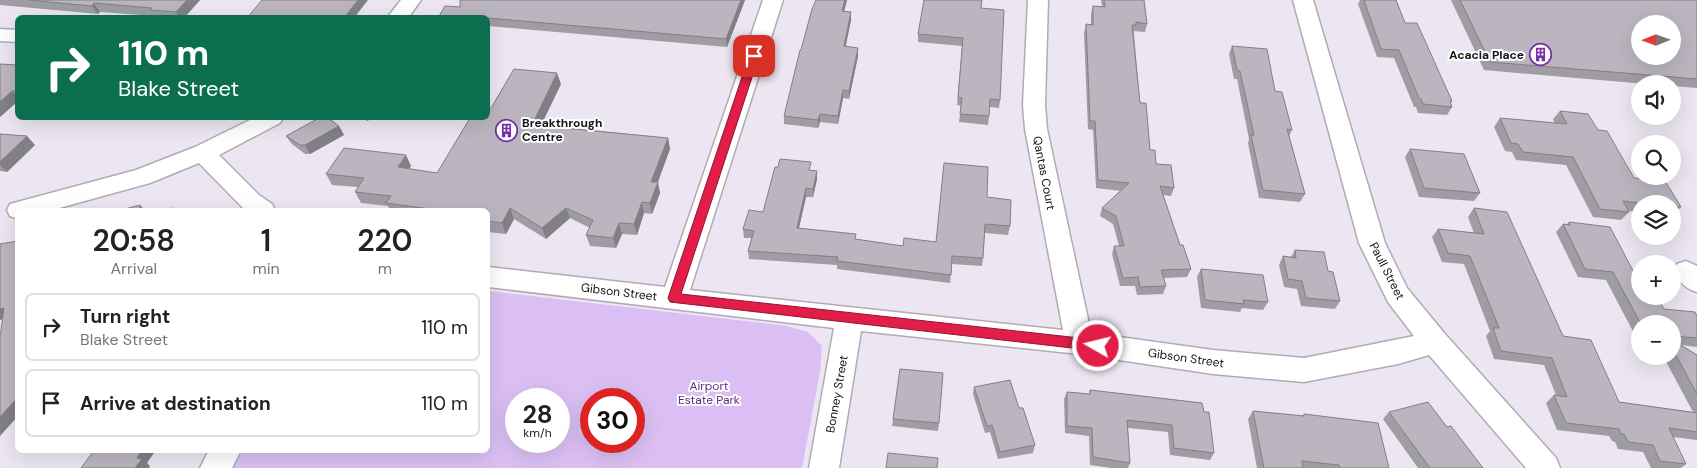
<!DOCTYPE html>
<html lang="en">
<head>
<meta charset="utf-8">
<style>
  :root { --surface:#fff; --page:#f6f6f6; --text:#222; --muted:#767676; --line:#e0e0e0 }
  body { margin:0; font-family:"DM Sans",sans-serif; background:var(--page); color:var(--text); height:100vh; display:flex; flex-direction:column; font-size:19px; white-space:nowrap }
  * { box-sizing:border-box; margin:0 }
  p { font-size:16px; color:var(--muted) }
  .icon { flex:none; width:28px; height:28px; fill:none; stroke:currentColor; stroke-width:2; stroke-linecap:round; stroke-linejoin:round }
  .map { position:relative; flex:1; overflow:hidden }
  .sheet { position:absolute; left:15px; top:208px; width:475px; height:245px; display:flex; flex-direction:column; background:var(--surface); border-radius:8px; box-shadow:0 5px 20px #0002 }
  .sheet>* { flex:none }
  .hud { position:absolute; left:15px; top:15px; width:475px; height:105px; border-radius:8px; box-shadow:0 5px 20px #0002; background:#0b6e4f; color:#fff; overflow:hidden }
  .needle { width:32px; rotate:269deg }
  .controls { position:absolute; left:1631px; top:15px; display:grid; gap:10px }
  .controls a { display:grid; place-items:center; width:50px; height:50px; border-radius:50%; background:var(--surface); box-shadow:0 5px 20px #0002; font-size:25px }
  .speed { position:absolute; left:505px; top:388px; display:flex; gap:10px; font-size:25px; font-weight:700; text-align:center }
  .speed>* { display:grid; place-content:center; width:65px; height:65px; border-radius:50%; background:var(--surface); box-shadow:0 5px 20px #0002; line-height:1 }
  .speed small { font-size:12px; font-weight:400 }
  .speed .limit { border:8px solid #d22; background:#fff; color:#111 }
  .pin { position:absolute; display:grid; place-items:center; width:42px; height:42px; color:#fff; margin:-21px; border-radius:10px; box-shadow:0 2px 8px #0006 }
  .me { position:absolute; width:55px; margin:-28px; rotate:278deg; stroke-linejoin:round; filter:drop-shadow(0 0 4px #0008) }
  .turn { display:flex; align-items:center; gap:18px; height:105px; padding:0 20px; font-size:22px }
  .turn .icon { width:65px; height:65px; stroke-width:2.5 }
  .turn b { display:block; font-size:35px; line-height:42px }
  .eta { display:flex; justify-content:space-evenly; align-items:center; height:85px; text-align:center }
  .eta b { font-size:30px; font-weight:600; line-height:35px }
  ul { padding:0; list-style:none }
  li { display:flex; align-items:center; gap:15px; height:68px; margin:0 10px 8px; padding:0 10px; border:2px solid var(--line); border-radius:8px }
  li div { flex:1 }
  li b { display:block; font-size:19px }
  li em { font-style:normal }
  .map>svg:first-child { display:block }
  .green { fill:#dbbff4; fill-rule:evenodd }
  .lines { fill:none; stroke-linecap:round; stroke-linejoin:round }
  .minor-casing { stroke:#b0abb5; stroke-width:3 }
  .minor { fill:#fff; fill-rule:evenodd }
  .wall { fill:#a09ca4 }
  .shaded-wall { fill:#827f86 }
  .building { fill:#bab5bf; stroke:#827f86; fill-rule:evenodd }
  .route { fill:#e11d48; stroke:#92132f }
  .labels { text-anchor:middle; dominant-baseline:central; stroke-width:4; stroke-linejoin:round; paint-order:stroke }
  .poi-label { font-size:12px; font-weight:bold; fill:#141316; stroke:#fff; text-anchor:end }
  .street-label { font-size:12px; fill:#141316; stroke:#fff }
  .park-label { font-size:12px; fill:#5c2c7d; stroke:#fff }
</style>
</head>
<body>
<div class="map">
<svg width="1697" height="468" viewBox="0 0 1697 468">
  <rect width="100%" height="100%" fill="#ebe6f1"/>
  <path class="green" d="M488,291L787,326L808,332L822,346L820,372L802,468H231L242,450H488ZM516,399H559V441H516ZM591,399H634V441H591Z"/>
  <g class="lines">
    <defs>
      <path id="minor" d="M401,0H421L408,18H387Z
        M763,0H783L690,290L1063,330L1025,129L1023,105L1028,0H1048L1045,105L1047,129L1091,333L1213,350L1304,358L1414,336L1388,302L1359,243L1293,0H1313L1385,243L1407,288L1445,334L1556,458L1560,468H1526L1429,355L1398,364L1304,382L1213,374L1079,354L861,331L839,468H809L834,328L488,287V267L665,287Z
        M0,29L18,30V42L0,41Z
        M254,118H283L280,123L219,155L259,195L272,204L275,210H245L199,163L150,183L52,210H18V219L10,216L7,210L10,204L136,170L195,147Z
        M1686,261L1697,266V292C1686,289 1679,282 1673,271L1677,264Z
        M209,450H241L232,468H200Z"/>
    </defs>
    <use href="#minor" class="minor-casing"/>
    <use href="#minor" class="minor"/>
  </g>
  <path class="wall" d="M0,0H200L184,18H155L154,16L100,12L98,14L0,5Z
    M745,0L727,47L488,26V18L460,7Z
    M816,0H847L844,11L851,20L845,47L858,56L849,99L843,98L838,124L820,122L818,128L784,124V116Z
    M1101,0H1144L1147,24L1145,32L1134,31V34L1140,103L1150,150L1156,164L1174,188L1171,196L1163,195L1180,245L1191,269L1187,277L1164,278L1166,286L1163,294L1137,295L1135,286H1120L1112,254L1114,246H1119L1113,224L1100,216L1102,208L1121,191L1096,188L1093,130L1088,129L1084,33L1086,24L1091,25V14L1093,6H1102Z
    M1360,0H1396L1405,23L1452,101L1451,103L1452,107L1447,115L1418,113L1416,107H1414L1394,58L1377,57L1358,4Z
    M1451,0H1697V88L1672,86V84H1646L1484,70Z
    M981,8L1000,100L999,108L990,107L988,125L959,122L961,106L957,105L962,46L918,42V34Z
    M1232,46L1275,91L1292,130L1289,136L1305,194L1300,202L1259,198L1248,143L1249,139L1237,79H1234L1229,54Z
    M0,64L18,65V101L0,117Z
    M561,84L541,125L668,138L670,149L657,182L660,193L652,214L644,213L637,235L622,234L616,248L590,246L586,235L590,228L570,218L546,239L514,219L506,234L488,232V210H390L388,206L361,203L355,192L358,187L332,185L326,174L411,166L409,169L437,173L491,108Z
    M1560,111L1598,130L1634,178L1672,204H1640V212L1629,211V212L1621,220L1593,217L1566,165L1516,160L1512,152L1505,151L1494,127L1500,118L1555,123L1553,119Z
    M339,126L344,135L310,154H305L292,144L286,136Z
    M0,134L35,145L7,172L0,171Z
    M1410,149L1480,193L1474,201L1419,197L1405,157Z
    M812,170L817,171V179L813,197H806L799,228L856,239L903,246L936,242L987,197L1010,226L1008,235L985,233L983,258L982,266L952,264L950,283L837,269V265L749,259L748,251L752,238H744L743,229Z
    M1672,206L1681,207L1672,215Z
    M1474,208L1563,336L1619,402L1693,412L1663,356H1672V324H1640V341H1638L1606,280L1578,277L1556,232L1563,224H1567L1569,222L1648,300L1664,309L1697,316V347L1681,345L1697,355V440L1673,437L1686,464L1681,468H1651L1643,452L1618,449L1615,442L1612,441L1609,436L1557,430L1546,403L1554,395H1556L1544,365L1494,359L1486,336L1490,331L1464,264L1442,262L1432,237L1438,229L1474,233L1468,217Z
    M1295,250L1328,271L1340,301L1335,309L1301,306L1297,289L1284,287L1279,265L1283,256L1291,257Z
    M1201,269L1268,302L1263,310L1242,308L1240,312L1201,308L1197,277Z
    M974,387L1019,408L1035,445L1033,453L998,459L990,432L985,433L973,394Z
    M1090,390L1202,403L1214,453L1210,460L1170,455L1168,432L1128,428L1130,463L1128,468H1111L1090,465L1089,436L1065,433L1064,399L1067,392L1089,394Z
    M1253,411L1303,416L1304,414L1389,468H1257L1248,419Z
    M1389,412L1447,427L1483,468H1418L1383,419Z
    M893,419L939,423L938,431L892,426Z"/>
  <path class="shaded-wall" d="M187,0H200L184,18H180L176,12Z
    M358,0H368L354,18H344Z
    M741,0H745L727,47L726,39Z
    M845,0H847L842,19V11Z
    M94,3L100,12L98,14L92,6Z
    M851,12V20L844,55V46Z
    M858,48V56L849,99V91Z
    M557,73L561,84L536,136L532,125Z
    M843,90V98L838,124V116Z
    M12,91L18,98V101L0,117V102Z
    M820,114V122L818,128V120Z
    M365,118H374L367,121Z
    M339,126L344,135L310,154L305,145Z
    M27,136L35,145L7,172L0,165V162Z
    M668,138L670,149L654,193L651,182Z
    M406,155L411,166L403,179L398,167Z
    M817,171V179L813,197V189Z
    M658,182L660,193L652,214L650,203Z
    M806,188V197L797,236V228Z
    M642,202L644,213L637,235L634,224Z
    M140,205L145,210H140Z
    M510,208L514,219L506,234L502,223Z
    M566,208L570,218L546,239L542,228Z
    M619,223L622,234L616,248L613,238Z
    M4,308L13,316L0,320V309Z
    M18,397V416L0,436V417Z
    M142,450H156L147,463L150,466L149,468H135L137,458Z"/>
  <path class="building" d="M29,0H187L176,12L150,10L152,8L94,3L92,6Z
    M262,0H358L344,18H247Z
    M460,0H741L726,39L488,18H438L445,6L460,7Z
    M816,0H845L842,11L851,12L844,46L858,48L849,91L843,90L838,116L820,114L818,120L784,116L800,50H801L812,9Z
    M924,0H982L981,8L1004,10L1000,100L990,99L989,116L960,114L962,98L958,97L963,38L918,34Z
    M1104,0H1144L1147,24L1136,22V25H1132L1140,103H1146L1150,150H1155L1156,164L1171,165L1174,188L1160,186L1180,245H1183L1191,269L1161,270L1166,286L1140,287L1138,277L1123,278L1114,246H1124L1116,216L1102,208L1129,183L1098,180L1095,121H1090L1086,24L1093,25V6L1105,7Z
    M1364,0H1396L1405,23H1417L1452,101H1450L1452,107L1423,104L1421,99L1419,98L1399,50L1381,49Z
    M1460,0H1697V79L1490,62ZM1640,24H1672V56H1640Z
    M1232,46L1267,49L1275,91L1282,92L1292,130L1287,129L1305,194L1263,190L1251,135H1254L1240,71L1237,70Z
    M0,64L18,65V92L12,91L0,102Z
    M514,69L557,73L532,125L668,138L651,182H658L650,203L642,202L634,224L619,223L613,238L586,235L593,220L566,208L542,228L510,208L502,223L488,221V210H438L386,203L391,196L355,192L364,178L326,174L344,148L406,155L398,167L437,173L470,118H488V108H491Z
    M1560,111L1588,114L1598,130L1607,131L1634,178L1665,181L1681,207L1672,206V204H1647L1623,201L1629,212L1600,209L1573,157L1523,152L1518,144L1511,143L1500,118L1567,124Z
    M319,118H328L339,126L305,145H300L286,136Z
    M0,134L27,136L0,162Z
    M1410,149L1464,154L1480,193L1424,188Z
    M780,159L811,162L809,170L817,171L813,189L806,188L797,228L856,234L855,239L903,246L904,238L936,242L944,163L988,167L987,197L1011,200L1010,226L985,224L983,258L952,256L951,275L837,261L838,257L748,251L754,231L743,229L749,210L763,212L775,167H778Z
    M140,205V210H121Z
    M172,208L171,210H163Z
    M1474,208L1507,212L1563,336L1591,340L1619,402L1697,413V432L1669,428L1686,464L1660,461L1653,445L1628,442L1624,434H1621L1619,429L1566,423L1554,395L1567,397L1552,358L1501,351L1493,328H1499L1470,256L1448,253L1438,229L1484,234Z
    M1569,222L1610,227L1640,284V296H1646L1648,300L1659,301L1664,309L1695,312L1697,316V338L1672,336V324H1641L1613,272L1585,269L1563,224L1570,225Z
    M18,241V397L0,417V337L4,308L0,309V244Z
    M1295,250L1324,252L1328,271L1333,272L1340,301L1306,298L1302,281L1288,279L1283,256L1296,258Z
    M1201,269L1263,275L1268,302L1243,300L1244,304L1205,300Z
    M1672,340L1697,355V394L1672,348Z
    M900,369L943,373L939,423L893,419Z
    M1010,380L1019,408H1023L1035,445L1000,452L992,425L987,426L974,387Z
    M1090,390L1202,403L1204,412H1209L1214,453L1174,448L1172,425L1127,420L1130,463L1093,457L1092,428L1067,426V392L1090,394Z
    M1428,402L1447,427L1451,426L1483,468H1430L1389,412Z
    M1253,411L1304,416V414L1378,423L1389,468H1340L1339,465L1302,461L1303,468H1264Z
    M98,450H142L137,458L142,459L135,468H81L93,452H96Z
    M888,453L938,458L937,468H886Z"/>
  <path class="route" d="M754,53L759,56L681,294L1098,340L1102,342L1104,346L1102,349L1098,351L670,302L668,298L749,56Z"/>
  <defs>
    <symbol id="building-ring" viewBox="-11 -11 22 22"><circle r="9.5" fill="#fff" stroke="#7631a4" stroke-width="1.5"/><path d="M-4-6H4V6H1V3H-1V6H-4ZM-2.5-4.3h1.7v1.8h-1.7ZM.8-4.3h1.7v1.8H.8ZM-2.5-1h1.7V.8h-1.7ZM.8-1h1.7V.8H.8Z" fill="#7631a4"/></symbol>
  </defs>
  <g fill-rule="evenodd">
    <use href="#building-ring" x="1528" y="42" width="25" height="25"/>
    <use href="#building-ring" x="494" y="118" width="25" height="25"/>
  </g>
  <g class="labels">
    <g class="poi-label">
      <text x="1524" y="55">Acacia Place</text>
      <text x="522" y="123" text-anchor="start">Breakthrough<tspan x="522" dy="14">Centre</tspan></text>
    </g>
    <g class="street-label">
      <text transform="translate(1044 173) rotate(79)">Qantas Court</text>
      <text transform="translate(1387 271) rotate(63)">Paull Street</text>
      <text transform="translate(619 292) rotate(7)">Gibson Street</text>
      <text transform="translate(1186 358) rotate(8)">Gibson Street</text>
      <text transform="translate(837 394) rotate(-80)">Bonney Street</text>
    </g>
    <g class="park-label">
      <text x="709" y="386">Airport<tspan x="709" dy="14">Estate Park</tspan></text>
    </g>
  </g>
</svg>
<div class="controls">
<a><svg class="needle" viewBox="-14 -14 28 28"><path d="M0-13l5 13h-10z" fill="#e53935"/><path d="M0 13l5-13h-10z" fill="#767676"/></svg></a>
<a><svg class="icon" aria-label="sound" viewBox="0 0 24 24"><path d="M4 9h4l5-4v14l-5-4H4zM17 9q2 3 0 6"/></svg></a>
<a><svg class="icon" aria-label="search" viewBox="0 0 24 24"><circle cx="10" cy="10" r="6"/><path d="M15 15l6 6"/></svg></a>
<a><svg class="icon" aria-label="layers" viewBox="0 0 24 24"><path d="M12 4l9 5-9 5-9-5zM3 14l9 5 9-5"/></svg></a>
<a>+</a>
<a>−</a>
</div>
<div class="speed"><div>28<small>km/h</small></div><div class="limit">30</div></div>
<div class="pin" style="left:754px;top:56px;background:#d93025"><svg class="icon" aria-label="arrive" viewBox="0 0 24 24"><path d="M6 21V4h12l-3 4 3 4H6"/></svg></div>
<svg class="me" style="left:1098px;top:346px" viewBox="-20 -20 40 40"><circle r="17" fill="#e11d48" stroke="#fff" stroke-width="3"/><path d="M0-11L8 9 0 5-8 9z" fill="#fff"/></svg>
<div class="hud">
<div class="turn"><svg class="icon" aria-label="right" viewBox="0 0 24 24"><path d="M7 20v-9h11M14 6l5 5-5 5"/></svg><div><b>110 m</b>Blake Street</div></div>
</div>
<section class="sheet">
<div class="eta">
<div><b>20:58</b><p>Arrival</p></div>
<div><b>1</b><p>min</p></div>
<div><b>220</b><p>m</p></div>
</div>
<ul>
<li><svg class="icon" aria-label="right" viewBox="0 0 24 24"><path d="M7 20v-9h11M14 6l5 5-5 5"/></svg><div><b>Turn right</b><p>Blake Street</p></div><em>110 m</em></li>
<li><svg class="icon" aria-label="arrive" viewBox="0 0 24 24"><path d="M6 21V4h12l-3 4 3 4H6"/></svg><div><b>Arrive at destination</b></div><em>110 m</em></li>
</ul>
</section>
</div>
</body>
</html>
